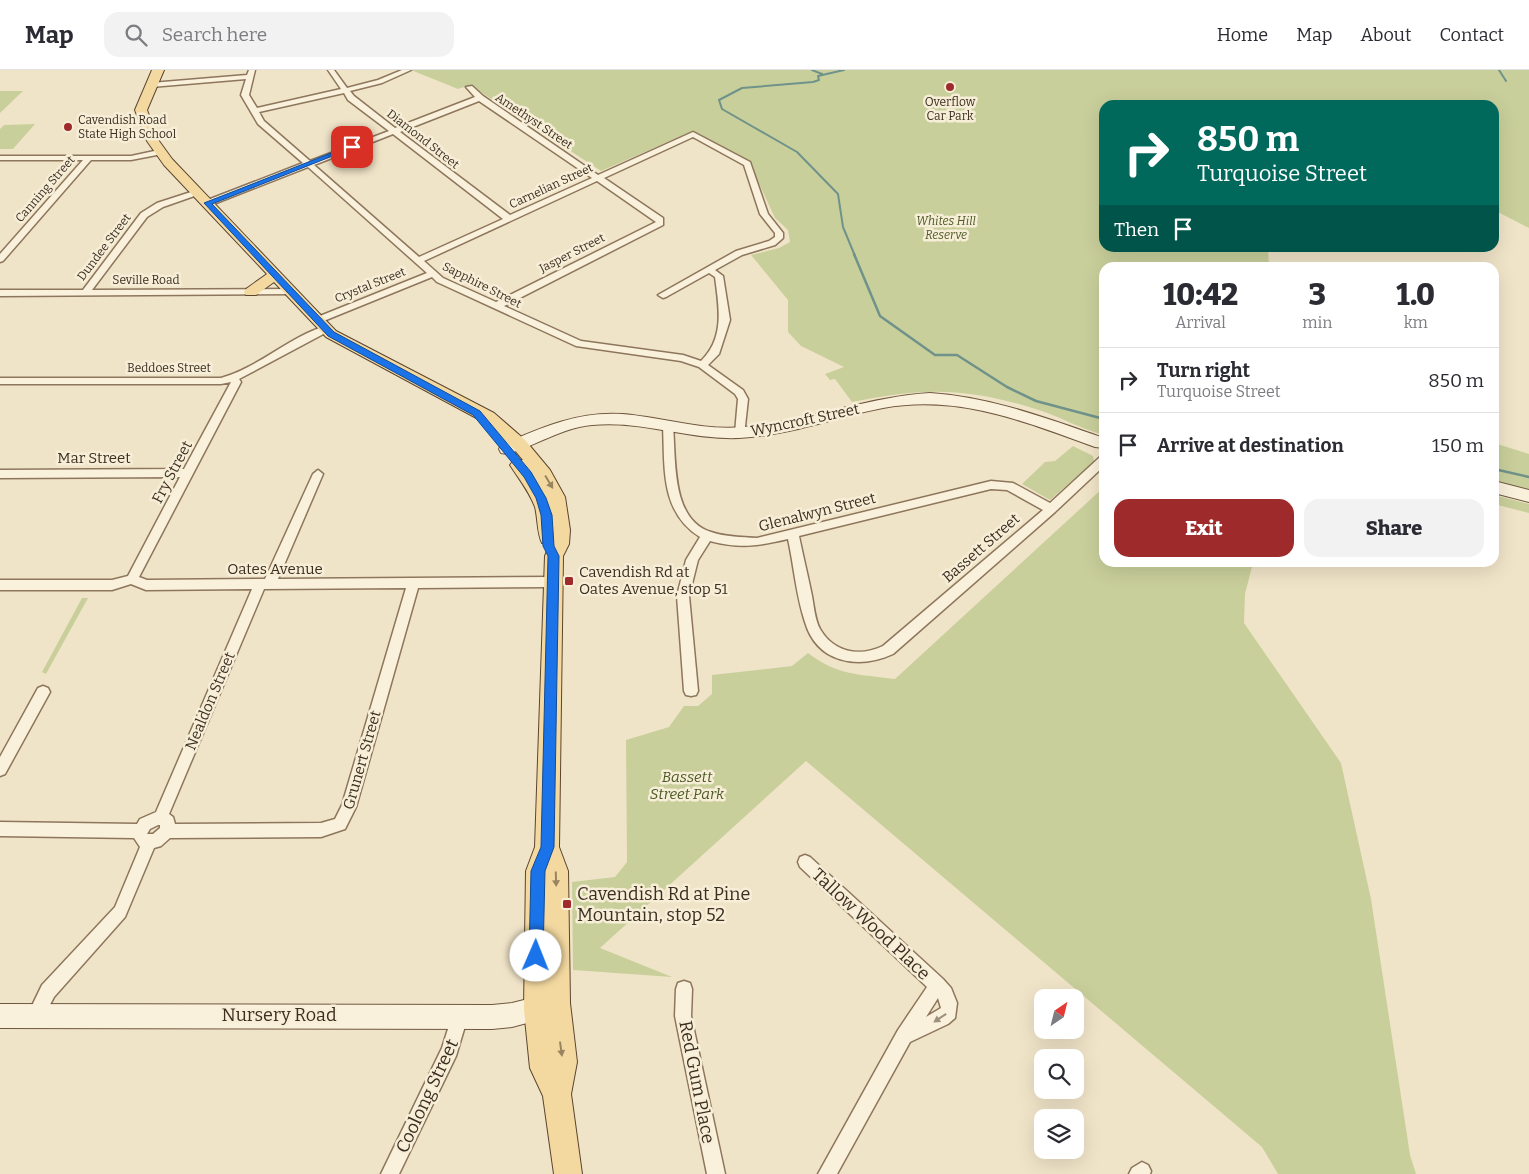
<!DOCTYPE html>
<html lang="en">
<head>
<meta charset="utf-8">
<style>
  :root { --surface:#fff; --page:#f2f2f3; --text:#2b2b33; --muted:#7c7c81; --line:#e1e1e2; --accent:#9e2a2b }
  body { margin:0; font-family:Bitter,serif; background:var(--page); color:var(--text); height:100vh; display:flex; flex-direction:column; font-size:19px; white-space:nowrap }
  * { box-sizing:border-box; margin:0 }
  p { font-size:16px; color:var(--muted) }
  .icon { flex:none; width:28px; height:28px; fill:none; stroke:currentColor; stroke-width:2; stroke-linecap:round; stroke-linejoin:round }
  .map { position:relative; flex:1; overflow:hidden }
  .details { position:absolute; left:1099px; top:192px; width:400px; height:305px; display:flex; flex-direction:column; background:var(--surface); border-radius:15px; box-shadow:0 5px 20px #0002 }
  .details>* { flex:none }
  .banner { position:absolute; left:1099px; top:30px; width:400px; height:152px; border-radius:15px; box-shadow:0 5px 20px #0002; background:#00695c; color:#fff; overflow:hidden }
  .needle { width:32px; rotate:35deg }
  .buttons { position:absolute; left:1034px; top:919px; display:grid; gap:10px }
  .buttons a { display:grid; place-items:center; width:50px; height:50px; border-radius:10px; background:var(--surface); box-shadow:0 5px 20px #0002; font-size:25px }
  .pin { position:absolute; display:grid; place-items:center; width:42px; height:42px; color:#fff; margin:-21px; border-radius:10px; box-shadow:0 2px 8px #0006 }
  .me { position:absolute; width:55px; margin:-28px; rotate:1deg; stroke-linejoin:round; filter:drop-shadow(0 0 4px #0008) }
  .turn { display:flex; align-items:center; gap:18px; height:105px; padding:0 15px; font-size:22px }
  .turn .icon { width:65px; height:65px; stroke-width:2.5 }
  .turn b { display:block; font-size:35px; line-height:42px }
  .then { display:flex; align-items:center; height:48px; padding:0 15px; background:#0003; gap:10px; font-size:19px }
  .eta { display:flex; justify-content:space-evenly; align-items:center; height:85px; text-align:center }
  .eta b { font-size:30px; font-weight:800; line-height:35px }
  .button { display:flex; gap:10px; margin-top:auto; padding:10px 15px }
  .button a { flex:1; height:58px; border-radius:15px; background:var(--accent); color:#fff; font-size:20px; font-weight:800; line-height:58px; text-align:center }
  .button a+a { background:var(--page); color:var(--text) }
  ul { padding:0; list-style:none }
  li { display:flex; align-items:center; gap:15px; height:65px; padding:0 15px; border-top:1px solid var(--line) }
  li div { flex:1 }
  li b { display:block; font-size:19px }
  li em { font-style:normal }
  header { display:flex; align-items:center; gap:30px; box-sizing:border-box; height:70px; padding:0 25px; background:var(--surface); border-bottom:1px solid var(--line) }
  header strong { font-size:24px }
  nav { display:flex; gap:28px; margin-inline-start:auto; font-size:18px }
  .search { width:350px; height:45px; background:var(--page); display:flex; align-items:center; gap:12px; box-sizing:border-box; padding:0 18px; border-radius:15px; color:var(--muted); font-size:19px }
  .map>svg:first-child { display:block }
  .green { fill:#c9cf9b }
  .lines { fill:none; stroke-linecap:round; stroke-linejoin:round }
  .stream-far1 { stroke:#6f938a; stroke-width:2 }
  .stream { stroke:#6f938a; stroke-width:2.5 }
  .street-casing { stroke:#8d765c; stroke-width:3 }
  .secondary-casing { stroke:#6f573f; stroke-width:2 }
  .primary-casing { stroke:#5b4430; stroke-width:2 }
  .street { fill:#faf1dc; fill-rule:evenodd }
  .secondary { fill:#faf1dc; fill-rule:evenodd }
  .primary { fill:#f3d9a0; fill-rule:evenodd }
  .oneway { fill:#988460 }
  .oneway2 { fill:#9c907e }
  .route { fill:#1a73e8; stroke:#114b97 }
  .poi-dot { fill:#9e2a2b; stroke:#f7eed8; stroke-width:2 }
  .labels { text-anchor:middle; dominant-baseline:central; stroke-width:5; stroke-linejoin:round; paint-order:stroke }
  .far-poi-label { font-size:12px; fill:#3d2e20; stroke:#f7eed8 }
  .far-street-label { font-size:12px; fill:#3d2e20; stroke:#f7eed8 }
  .far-park-label { font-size:12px; font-style:italic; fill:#4d5a26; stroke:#f7eed8 }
  .street-label { font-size:15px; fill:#3d2e20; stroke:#f7eed8 }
  .poi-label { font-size:15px; fill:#3d2e20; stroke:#f7eed8; text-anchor:start }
  .park-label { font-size:15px; font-style:italic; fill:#4d5a26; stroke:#f7eed8 }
  .near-poi-label { font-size:18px; fill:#3d2e20; stroke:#f7eed8; text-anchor:start }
  .near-street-label { font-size:18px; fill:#3d2e20; stroke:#f7eed8 }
</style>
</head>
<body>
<header>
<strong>Map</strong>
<div class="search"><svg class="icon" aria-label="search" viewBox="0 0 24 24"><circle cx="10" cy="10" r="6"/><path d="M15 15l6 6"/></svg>Search here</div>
<nav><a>Home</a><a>Map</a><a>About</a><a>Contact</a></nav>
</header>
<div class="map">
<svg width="1529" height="1104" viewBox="0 0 1529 1104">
  <rect width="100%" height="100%" fill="#f0e4c8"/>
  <path class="green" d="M411,0H1529V158L1494,140V35H1104V178H1268L1269,197L1104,198V365C1078,358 1055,344 1029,337C962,317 920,318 852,332L835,309L830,310L825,304L844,297L801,276L788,262V230L751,185L779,178L790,172L788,160L775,148L748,90L693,61L601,101L470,15L458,19Z
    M0,21H23L0,43Z
    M35,54L13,79H0V59L4,55Z
    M1494,373L1529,384V420L1494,410Z
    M1073,376L1093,386L1094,392L1050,430L1022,414L1045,392L1055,391Z
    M1104,417V492L1253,493L1245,524L1244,553L1341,693L1371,829L1410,1085L1416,1104H1278L1262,1077L806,691L600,878L672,907L573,900L572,812L615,807L627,792L626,670L669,657L684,636H698L712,624V605L792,596L808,583C838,606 859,604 895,609Z
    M1494,425L1529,434V443L1494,434Z
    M82,528H88L46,604L42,602Z"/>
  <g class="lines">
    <path class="stream-far1" d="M812,0L822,4
      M844,0L818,6L819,10L813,12L742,18L719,30L722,39L797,82L838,124L843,157L855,186
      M1499,0L1506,11"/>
    <path class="stream" d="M854,184L880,246L935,285H957L1007,317L1036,331L1104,349
      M1494,399L1529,407"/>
    <defs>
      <path id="street" d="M249,0H255L249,25L257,38L341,19L328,0H334L347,18L378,10L402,0H411L382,13L350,21L354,26L395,58L475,27L466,17L472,16L483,26L598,105L693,62L750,92L768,144L783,163V168L775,175L742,185L715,200L723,206L730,250L719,284L708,295L743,320L748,329L744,365L740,367L735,363L738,329L735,324L699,297L681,291L576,276L437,212L432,207L321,252H315V248L427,203L308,97L211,135H205V131L303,93L258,54L241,25L246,9L151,17L147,15L151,13L247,5ZM344,23L348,30L389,61L310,91L264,51L259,42ZM479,31L592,108L510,145L400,62ZM393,64L503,149L419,187L314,95ZM693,67L744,95L760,144L775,163V167L769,171L736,181L658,225L663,228L666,227L709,203L715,207C719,237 725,268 701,291L683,285L581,271L504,236L663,155V148L604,108ZM597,111L656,152L496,232L443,208L424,191Z
        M159,80H162V84L131,90H91L3,191L0,192V184L83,90H0V86H131Z
        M197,120L201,122L200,124L163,137L147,147L92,220L291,219L296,222L294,224L0,226V220H83L141,143L157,133Z
        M326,256L329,257V261L239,309L241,312L139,507L147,510L265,509L313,404L318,400L323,404L278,509L553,507L559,512L553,517L418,518L356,737L345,759L321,767L170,768L161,776L154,778L125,847L54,927L41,952L35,954L29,952L27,946L42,915L115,837L140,777L134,768L0,766V752L137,754L140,749L156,742L252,519L146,520L131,514L112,520H0V510H112L128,506L180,407L0,408V400L184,399L231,312L221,314H0V308H221C260,297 290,266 326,256ZM406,518L342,735L335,749L321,753L175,754L173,747L169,744L264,519ZM158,755H160V758L153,764H147L150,759Z
        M668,353L673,356C676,390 671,450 711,462C726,467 741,467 757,468L991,411L1013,413L1050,433L1100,387L1104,386V396L1055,442L893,584C858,600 817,593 805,552C796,525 794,496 788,469C758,476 741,479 710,471L698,490L689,526L698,621L696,625L691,626L686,625L684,621L677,526L686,490L700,467C660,442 665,398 663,356ZM991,419L1007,420L1043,440L883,576C860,587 834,583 820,559C815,550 814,537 812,526C808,506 803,486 799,466Z
        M43,616L48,618L50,622L5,704L0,706V687L38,618Z
        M805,785L810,787L943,909L951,918L957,933L955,948L948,954L910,972L837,1104H818L898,960L927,917L800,797L798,792L800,787ZM938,928L941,938L926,947Z
        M684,911L690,913L692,919L691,946L725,1104H707L675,946L676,919L678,913Z
        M460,938L466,940L468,946L456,986L399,1104H381L442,978L454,940Z
        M1142,1092L1148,1095L1151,1101L1150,1104H1129L1132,1098Z"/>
      <path id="secondary" d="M930,323C991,327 1046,348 1104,368V378L1095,377C1025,352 959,324 883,338C835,347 788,366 739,368C689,370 642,350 592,355C561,358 536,376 507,384L501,383L499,379L501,375C540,358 578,341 622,344C662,347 702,361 743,357C806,352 866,327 930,323Z
        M1494,411L1529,420V432L1494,423Z
        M548,924L557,927L560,936L557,945L512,957L492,959L0,958V934L492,935L512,933Z"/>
      <path id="primary" d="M152,0H164L147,40L159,71L172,89L336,261L494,343L525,370L550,400L565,427L570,460L569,474L563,486L559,777L568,801L570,933L577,992L571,1024L582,1104H554L543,1026L530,998L524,939L526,801L535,777L545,486L550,474L542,473C537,463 538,449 535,437C529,421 519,409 510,395L513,391L523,390L513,378L482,351L326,267L274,212L256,225H246L244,222L246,219L267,204L164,95L147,71L135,40Z"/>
    </defs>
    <use href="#street" class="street-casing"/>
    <use href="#secondary" class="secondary-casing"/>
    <use href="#primary" class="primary-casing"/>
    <use href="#street" class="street"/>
    <use href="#secondary" class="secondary"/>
    <use href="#primary" class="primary"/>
  </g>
  <defs><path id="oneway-solid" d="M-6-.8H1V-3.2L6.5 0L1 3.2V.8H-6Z" transform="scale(1.25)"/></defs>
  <g class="oneway">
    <use href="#oneway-solid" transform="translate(549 412) rotate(59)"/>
    <use href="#oneway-solid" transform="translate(556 809) rotate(88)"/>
    <use href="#oneway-solid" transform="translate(561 979) rotate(82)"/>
  </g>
  <use class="oneway2" href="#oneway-solid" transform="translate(940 948) rotate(146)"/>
  <path class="route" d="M349,76L355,77L212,134L334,262L480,341L531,402L546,428L552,445L554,476L559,486L554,777L545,801L543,886L541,891L536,894L531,891L529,886L531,801L541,777L548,486L543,476L541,445L536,428L524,407L473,345L328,266L204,133Z"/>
  <g class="poi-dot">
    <circle cx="950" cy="17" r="5"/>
    <circle cx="68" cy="57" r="5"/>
    <rect x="564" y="506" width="10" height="10" rx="2.5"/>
    <rect x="562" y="829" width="10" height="10" rx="2.5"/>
  </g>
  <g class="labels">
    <g class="far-poi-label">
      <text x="950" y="32">Overflow<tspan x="950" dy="14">Car Park</tspan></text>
      <text x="78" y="50" text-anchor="start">Cavendish Road<tspan x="78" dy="14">State High School</tspan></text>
    </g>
    <g class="far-street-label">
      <text transform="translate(534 51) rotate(34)">Amethyst Street</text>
      <text transform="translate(423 69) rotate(38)">Diamond Street</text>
      <text transform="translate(551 116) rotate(-25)">Carnelian Street</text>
      <text transform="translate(45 119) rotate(-49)">Canning Street</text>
      <text transform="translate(104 177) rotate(-53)">Dundee Street</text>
      <text transform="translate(572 183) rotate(-27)">Jasper Street</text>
      <text x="146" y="210">Seville Road</text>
      <text transform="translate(370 215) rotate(-22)">Crystal Street</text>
      <text transform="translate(482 215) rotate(27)">Sapphire Street</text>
      <text x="169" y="298">Beddoes Street</text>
    </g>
    <g class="far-park-label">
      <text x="946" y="151">Whites Hill<tspan x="946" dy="14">Reserve</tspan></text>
    </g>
    <g class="street-label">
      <text transform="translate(805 350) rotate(-12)">Wyncroft Street</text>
      <text x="94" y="388">Mar Street</text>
      <text transform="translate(172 402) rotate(-62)">Fry Street</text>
      <text transform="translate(817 442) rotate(-14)">Glenalwyn Street</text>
      <text transform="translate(981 478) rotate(-41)">Bassett Street</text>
      <text x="275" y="499">Oates Avenue</text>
      <text transform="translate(210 631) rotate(-67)">Nealdon Street</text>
      <text transform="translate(362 690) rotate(-74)">Grunert Street</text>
    </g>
    <g class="poi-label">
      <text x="579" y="502">Cavendish Rd at<tspan x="579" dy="17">Oates Avenue, stop 51</tspan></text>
    </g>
    <g class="park-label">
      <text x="687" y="707">Bassett<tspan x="687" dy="17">Street Park</tspan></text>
    </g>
    <g class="near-poi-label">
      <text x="577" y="824">Cavendish Rd at Pine<tspan x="577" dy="21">Mountain, stop 52</tspan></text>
    </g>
    <g class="near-street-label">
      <text transform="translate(871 854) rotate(43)">Tallow Wood Place</text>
      <text x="279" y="945">Nursery Road</text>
      <text transform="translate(697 1012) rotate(79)">Red Gum Place</text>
      <text transform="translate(427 1026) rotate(-65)">Coolong Street</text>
    </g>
  </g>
</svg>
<div class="buttons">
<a><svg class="needle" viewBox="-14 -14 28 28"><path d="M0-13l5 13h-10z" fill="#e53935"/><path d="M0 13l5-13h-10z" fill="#7c7c81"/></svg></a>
<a><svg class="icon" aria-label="search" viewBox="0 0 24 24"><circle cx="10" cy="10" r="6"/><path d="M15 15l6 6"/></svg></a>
<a><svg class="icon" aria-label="layers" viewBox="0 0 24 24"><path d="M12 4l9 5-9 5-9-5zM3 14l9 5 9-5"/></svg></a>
</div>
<div class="pin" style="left:352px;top:77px;background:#d93025"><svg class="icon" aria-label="arrive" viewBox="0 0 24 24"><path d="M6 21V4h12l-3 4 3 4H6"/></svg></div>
<svg class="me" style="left:536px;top:886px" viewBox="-20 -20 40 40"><circle r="19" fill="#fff"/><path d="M0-13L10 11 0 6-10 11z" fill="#1a73e8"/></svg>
<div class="banner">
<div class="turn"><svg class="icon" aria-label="right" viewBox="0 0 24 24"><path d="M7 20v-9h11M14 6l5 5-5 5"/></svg><div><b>850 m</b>Turquoise Street</div></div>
<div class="then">Then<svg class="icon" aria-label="arrive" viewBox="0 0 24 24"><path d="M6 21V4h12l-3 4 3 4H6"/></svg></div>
</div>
<section class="details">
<div class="eta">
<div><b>10:42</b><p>Arrival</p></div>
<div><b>3</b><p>min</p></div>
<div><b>1.0</b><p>km</p></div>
</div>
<ul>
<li><svg class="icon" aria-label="right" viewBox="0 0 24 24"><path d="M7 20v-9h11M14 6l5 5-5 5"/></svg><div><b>Turn right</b><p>Turquoise Street</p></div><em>850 m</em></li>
<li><svg class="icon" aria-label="arrive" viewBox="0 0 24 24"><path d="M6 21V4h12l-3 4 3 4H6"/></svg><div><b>Arrive at destination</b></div><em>150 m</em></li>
</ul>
<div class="button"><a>Exit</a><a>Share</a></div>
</section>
</div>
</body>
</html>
